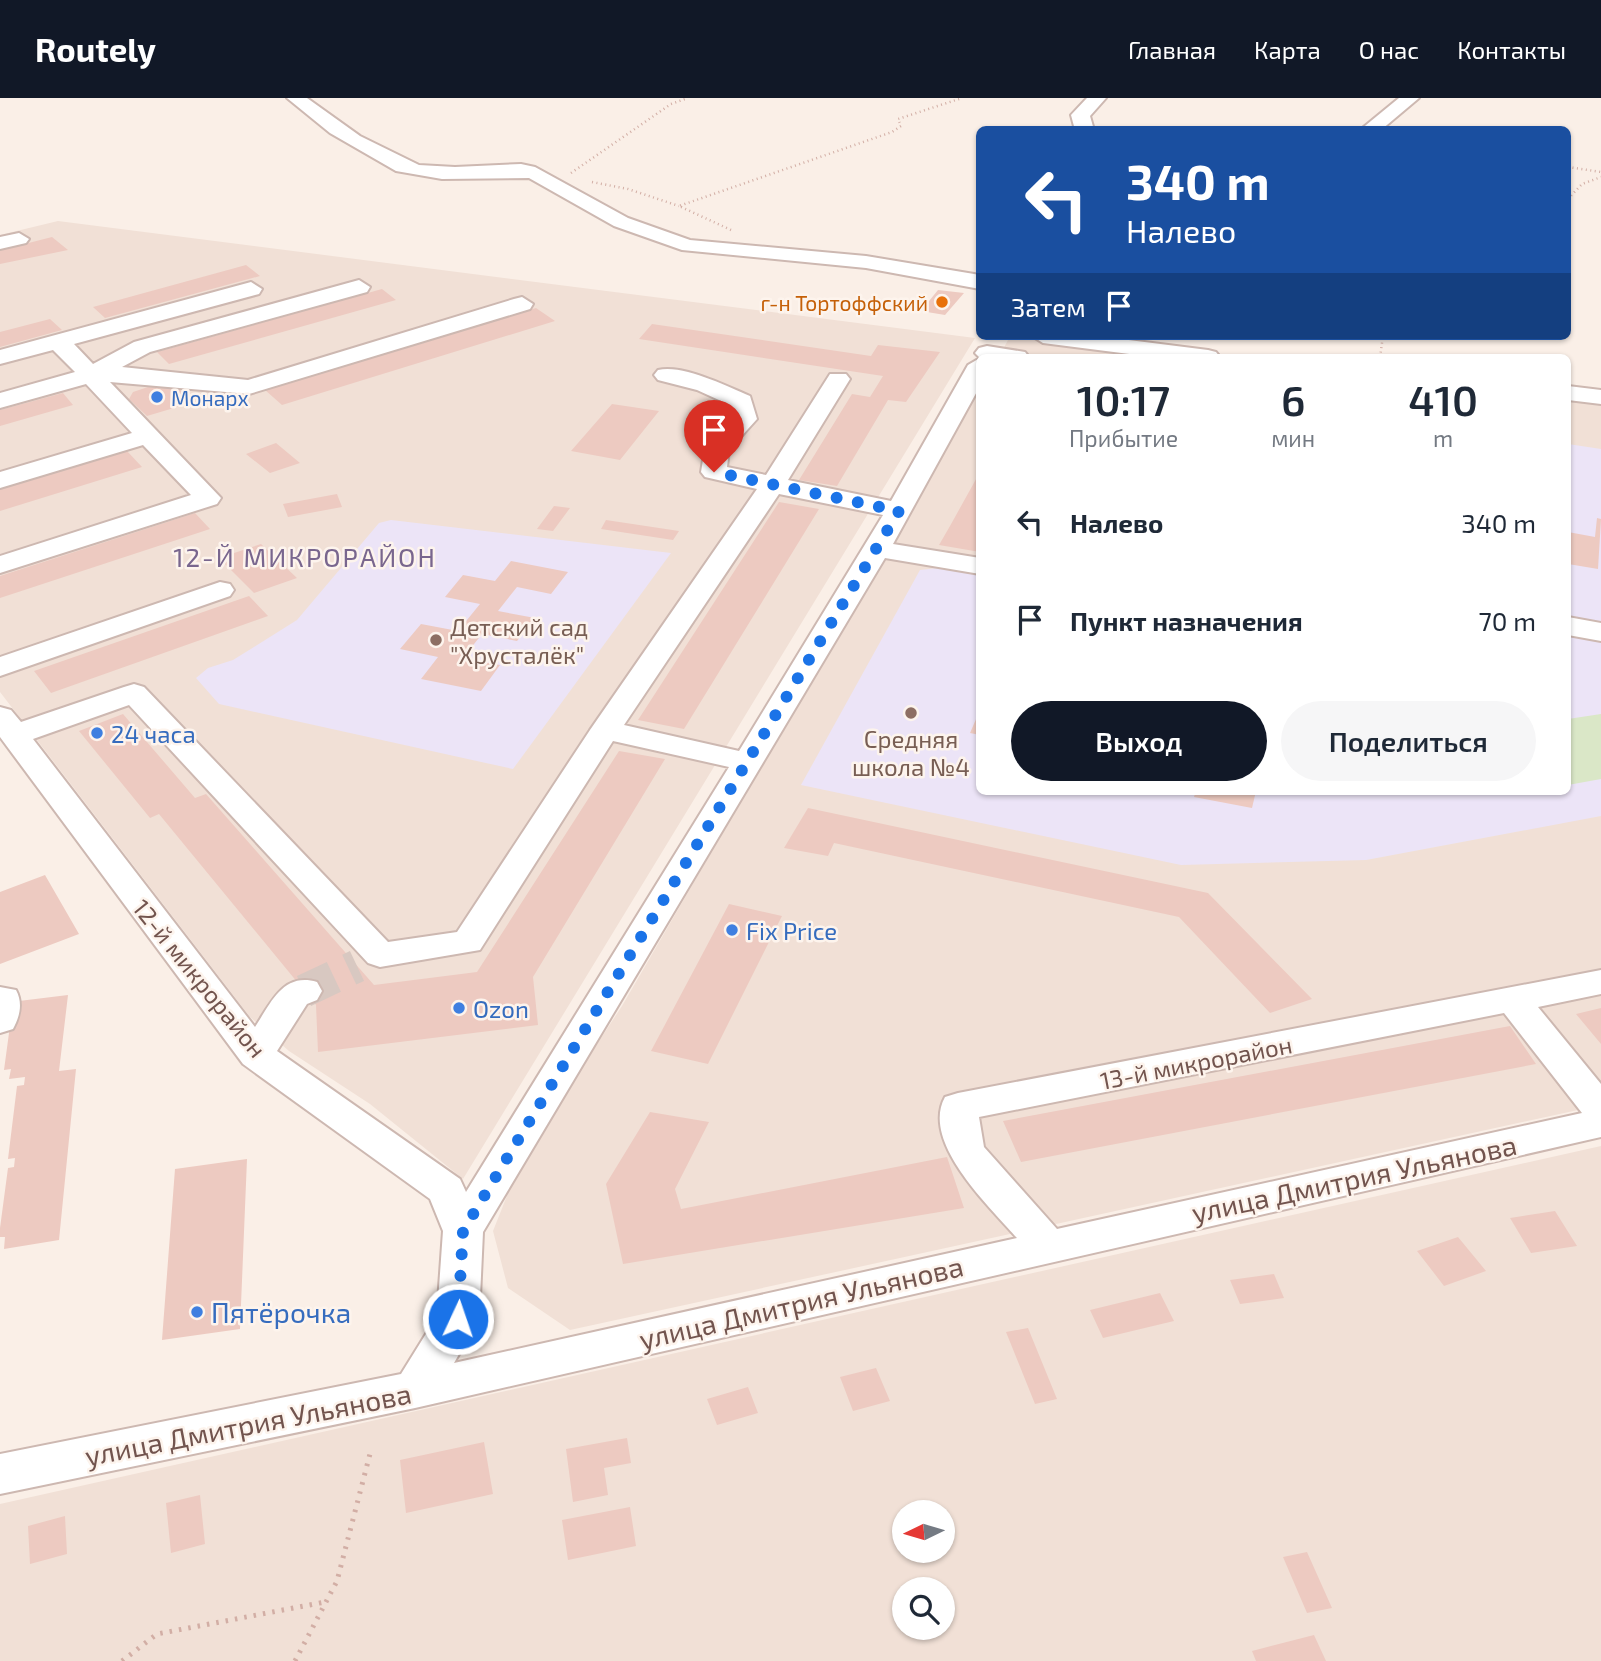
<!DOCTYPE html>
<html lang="ru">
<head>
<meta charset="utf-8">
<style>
  :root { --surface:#fff; --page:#f6f6f7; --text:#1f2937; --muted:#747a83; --accent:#111827 }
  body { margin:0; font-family:"Exo 2",sans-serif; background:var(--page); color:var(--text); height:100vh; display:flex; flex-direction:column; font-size:26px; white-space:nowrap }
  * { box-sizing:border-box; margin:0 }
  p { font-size:23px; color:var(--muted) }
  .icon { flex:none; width:38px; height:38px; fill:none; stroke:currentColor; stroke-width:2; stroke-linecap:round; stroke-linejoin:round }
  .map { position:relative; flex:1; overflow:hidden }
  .side { position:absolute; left:976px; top:256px; width:595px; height:441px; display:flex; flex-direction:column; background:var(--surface); border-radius:10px; box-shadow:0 2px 5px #0004 }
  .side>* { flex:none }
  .hud { position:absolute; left:976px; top:28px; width:595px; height:214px; border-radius:10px; box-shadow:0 2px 5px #0004; background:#1a4fa0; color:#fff; overflow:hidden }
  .needle { width:46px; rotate:265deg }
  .controls { position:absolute; left:892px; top:1402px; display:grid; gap:14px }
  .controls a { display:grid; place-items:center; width:63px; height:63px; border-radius:50%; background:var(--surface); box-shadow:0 2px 5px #0004; font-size:35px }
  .pin { position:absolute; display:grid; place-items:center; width:60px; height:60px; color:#fff; margin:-72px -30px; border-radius:50% 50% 50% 0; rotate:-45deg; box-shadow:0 0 7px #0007 }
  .pin .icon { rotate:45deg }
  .me { position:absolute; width:77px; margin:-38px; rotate:3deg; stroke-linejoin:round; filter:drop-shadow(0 0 5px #0008) }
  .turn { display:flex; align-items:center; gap:24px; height:147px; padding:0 35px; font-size:32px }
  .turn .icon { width:91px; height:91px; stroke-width:2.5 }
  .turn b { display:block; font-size:49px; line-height:60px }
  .then { display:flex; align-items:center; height:66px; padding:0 35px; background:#0003; gap:14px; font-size:26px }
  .eta { display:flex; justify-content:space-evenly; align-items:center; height:119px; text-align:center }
  .eta b { font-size:42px; font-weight:600; line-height:49px }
  .primary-button { display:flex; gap:14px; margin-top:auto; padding:14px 35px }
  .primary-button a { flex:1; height:80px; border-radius:42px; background:var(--accent); color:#fff; font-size:28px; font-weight:600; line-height:80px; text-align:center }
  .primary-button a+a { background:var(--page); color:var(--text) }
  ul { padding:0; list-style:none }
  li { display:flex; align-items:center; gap:21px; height:98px; padding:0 35px }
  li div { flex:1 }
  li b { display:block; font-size:26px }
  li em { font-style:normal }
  header { display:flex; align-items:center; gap:42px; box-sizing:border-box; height:98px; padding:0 35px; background:var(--accent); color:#fff }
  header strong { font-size:33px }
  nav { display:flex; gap:38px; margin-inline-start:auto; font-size:24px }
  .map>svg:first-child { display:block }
  .residential { fill:#f1e0d6; fill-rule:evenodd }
  .education { fill:#ece4f7 }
  .green { fill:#dae7c7 }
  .building { fill:#edcac1 }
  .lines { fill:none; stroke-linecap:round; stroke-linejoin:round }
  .minor-tunnel { stroke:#d8c8c1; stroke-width:33; stroke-dasharray:33 17; stroke-linecap:butt }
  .minor-casing { stroke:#cdb8b1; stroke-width:4 }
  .path-far1 { stroke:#d2aea5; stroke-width:2.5; stroke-dasharray:1 3.5; stroke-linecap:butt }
  .path { stroke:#d2aea5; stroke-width:5; stroke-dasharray:2.5 7; stroke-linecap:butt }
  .minor { fill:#fff; fill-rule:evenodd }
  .route { stroke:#1a73e8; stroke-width:12; stroke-dasharray:0 21.6 }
  .food-dot { fill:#e8710a; stroke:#fdf4ed; stroke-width:2.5 }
  .shop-dot { fill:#3f7fe0; stroke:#fdf4ed; stroke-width:2.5 }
  .education-dot { fill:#8d6e63; stroke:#fdf4ed; stroke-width:2.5 }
  .labels { text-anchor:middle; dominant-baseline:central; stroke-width:5; stroke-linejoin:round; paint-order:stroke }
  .far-food-label { font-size:21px; fill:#c56008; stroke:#fdf4ed; text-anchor:end }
  .far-shop-label { font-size:21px; fill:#366cbe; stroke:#fdf4ed; text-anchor:start }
  .education-label { font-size:24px; fill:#785e54; stroke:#fdf4ed; text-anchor:start }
  .shop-label { font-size:24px; fill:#366cbe; stroke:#fdf4ed; text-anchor:start }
  .street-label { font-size:24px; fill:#72544e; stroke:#fdf4ed }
  .neighbourhood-label { font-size:26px; letter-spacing:2px; fill:#79668e; stroke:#fdf4ed }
  .near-street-label { font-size:28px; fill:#72544e; stroke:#fdf4ed }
  .near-shop-label { font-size:28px; fill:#366cbe; stroke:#fdf4ed; text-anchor:start }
</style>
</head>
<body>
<header>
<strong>Routely</strong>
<nav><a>Главная</a><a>Карта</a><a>О нас</a><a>Контакты</a></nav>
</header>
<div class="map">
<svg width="1601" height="1563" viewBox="0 0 1601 1563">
  <rect width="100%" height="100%" fill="#faefe7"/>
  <path class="residential" d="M58,123L975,240L463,1081L370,1006L289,953L250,919L0,594V137Z
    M1043,241L1175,259H999L1008,242Z
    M980,291V693H1568V298L1601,301V1007L570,1232L508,1190L493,1133L522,1060L622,908Z
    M1601,1048V1563H0V1406ZM905,1414H943V1452H905ZM905,1491H943V1530H905Z"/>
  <path class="education" d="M1568,346L1601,351V525L1568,519Z
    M391,422L671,455L513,671L219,606L196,580L208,570L233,562L297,522L379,425Z
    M938,470L980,477V693H1568V537L1601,543V718L1366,762L1181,767L801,687L920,472Z"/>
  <path class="green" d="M1601,616V681L1568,687V621Z"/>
  <path class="building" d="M52,139L68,152L0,166V150L5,151Z
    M246,167L260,178L105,220L93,209Z
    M382,191L396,202L169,266L157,254Z
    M938,192L964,195L945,217L921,213Z
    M536,210L555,223L282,307L265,292Z
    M50,221L62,232L0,249V234Z
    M652,226L871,258L878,247L940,254L906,304L888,302L837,388L799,382L852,296L870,299L883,278L639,241Z
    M157,286L177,289L194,304L147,318L129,301L133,294Z
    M63,295L73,307L0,328V312Z
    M612,306L659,313L620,362L571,353Z
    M276,345L300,365L270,375L246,356Z
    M127,353L142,369L0,413V391Z
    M980,374V454L939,447L950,428Z
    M337,396L342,409L288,419L283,406Z
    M779,404L819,411L684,631L638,622Z
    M554,408L570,410L553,433L537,431Z
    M195,415L210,431L0,500V478Z
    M1597,420L1601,421L1598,471L1568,466V434L1595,439Z
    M606,422L679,433L673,442L601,431Z
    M261,446L297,480L254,495L219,460Z
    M511,463L568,474L551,496L517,489L498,513L535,520L517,543L482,536L463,560L500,567L481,593L421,581L438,559L400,551L421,526L458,533L480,506L445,499L463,477L495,483Z
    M249,498L268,518L51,595L34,573Z
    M980,612V637L970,635Z
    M123,616L195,700L206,696L374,887L477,874L619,653L665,661L533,879L538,927L318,954L316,907L159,716L150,720L79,633Z
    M1196,693H1256L1252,710L1194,699Z
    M808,710L1208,795L1312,901L1270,915L1179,819L834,745L828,758L784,750Z
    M45,777L79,836L0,866V794Z
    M729,806L782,818L708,966L651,953Z
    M68,897L59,973L76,971L59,1142L4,1151L5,1139H0V1130L8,1070L14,1069L15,1060L8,1061L17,988L24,987L25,979L9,981L11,971L4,972L12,913L19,903Z
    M1601,910V946L1576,916Z
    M1510,928L1536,966L1021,1064L1003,1023Z
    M650,1014L709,1024L675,1091L681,1111L947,1059L964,1110L623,1166L606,1086Z
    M247,1061L240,1231L162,1242L175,1071Z
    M1555,1113L1577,1148L1531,1155L1510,1120Z
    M1458,1139L1486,1173L1444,1188L1417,1153Z
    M1274,1176L1284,1200L1240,1206L1230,1182Z
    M1160,1195L1174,1223L1103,1240L1090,1212Z
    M1028,1230L1057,1301L1035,1306L1006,1234Z
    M876,1270L890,1303L853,1313L840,1279Z
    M748,1289L758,1315L717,1327L707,1301Z
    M627,1340L631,1365L604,1370L608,1397L573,1404L566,1351Z
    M484,1344L493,1396L406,1415L400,1362Z
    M200,1397L205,1446L171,1455L166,1405Z
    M630,1409L636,1448L568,1462L562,1422Z
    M65,1418L67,1456L30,1466L28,1428Z
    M1307,1454L1332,1510L1307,1515L1283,1459Z
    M1314,1537L1326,1563H1256L1252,1553Z"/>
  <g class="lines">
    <path class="minor-tunnel" d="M304,893L357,868"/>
    <defs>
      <path id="minor" d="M287,0H307L360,38L419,67L455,69L521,66L535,69L628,120L690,142L866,158L980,177V191L866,170L682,152L614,128L529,80L442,81L396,73L330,35Z
        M1087,0H1106L1090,18L1094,32H1075L1071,17Z
        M1399,0H1419L1381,32H1360Z
        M19,135L29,141L26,145L0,151V139Z
        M359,182L370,189L367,194L150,254L122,269L248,282L514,201L522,199L533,206L530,211L249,296L110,284L221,400L217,406L0,475V458L191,397L143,347L0,390V374L132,335L86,286L0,310V295L75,274L53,252L0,266V252L251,184L262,191L259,196L74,246L93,266L134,244Z
        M1032,238H1097L1208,252L1216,254L1220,259H1153L1043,245Z
        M987,248L1025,254L1029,259H980V288L893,446L980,460V476L885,460L483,1134L479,1221L454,1265L1017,1140C990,1109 920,1044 945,999L958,995L1601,872V896L1538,909L1601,986V1039L415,1310L0,1396V1356L401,1276L437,1218L443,1133L430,1101L243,966L0,639V609L11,612L21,624L124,589L134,586L144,589L388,844L457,834L590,632L757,391L705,379L701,374L705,350L733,320L730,307L697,292L658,282L654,277L658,272C683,266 726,288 750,298L757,321L729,352L727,369L766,377L830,276H846L850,281L788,382L891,403L968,267L980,260L975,255L979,250ZM779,396L883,417L739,653L624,627ZM129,607L368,865L380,869L480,852L613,643L729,669L466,1094L460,1081L277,953L307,906L317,902L322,893L317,884C283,874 271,905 255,929L33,641ZM1504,915L1582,1015L1057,1131L984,1049L979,1019Z
        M1568,288L1601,292V306L1568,302Z
        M220,484L230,486L234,492L230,498L0,578V559Z
        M1568,519L1601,525V543L1568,537Z
        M0,889L16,892C23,905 20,918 13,931L0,935Z"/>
    </defs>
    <use href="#minor" class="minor-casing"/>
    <path class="path-far1" d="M1568,69L1601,74
      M571,75L671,6L688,0
      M592,84L628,91L679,108
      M1568,101L1582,86L1601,79
      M731,132L679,108L892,34L901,28L898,21L962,0
      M1380,259L1383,238"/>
    <path class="path" d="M122,1563L157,1536L325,1504
      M295,1563L337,1483L371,1352"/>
    <use href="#minor" class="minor"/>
  </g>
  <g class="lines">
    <path class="route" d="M458,1221L463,1133L899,413L714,374"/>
  </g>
  <circle class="food-dot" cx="942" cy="204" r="7"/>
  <g class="shop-dot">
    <circle cx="157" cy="299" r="7"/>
    <circle cx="97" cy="635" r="7"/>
    <circle cx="732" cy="832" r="7"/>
    <circle cx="459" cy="910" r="7"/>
    <circle cx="197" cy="1214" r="7"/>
  </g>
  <g class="education-dot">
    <circle cx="436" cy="542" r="7"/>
    <circle cx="911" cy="615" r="7"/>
  </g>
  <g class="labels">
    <g class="far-food-label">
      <text x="928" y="204">г-н Тортоффский</text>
    </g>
    <g class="far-shop-label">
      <text x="171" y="299">Монарх</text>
    </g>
    <g class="education-label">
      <text x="450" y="528">Детский сад<tspan x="450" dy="28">"Хрусталёк"</tspan></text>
      <text x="911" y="640" text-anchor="middle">Средняя<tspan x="911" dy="28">школа №4</tspan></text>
    </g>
    <g class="shop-label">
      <text x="111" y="635">24 часа</text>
      <text x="746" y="832">Fix Price</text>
      <text x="473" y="910">Ozon</text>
    </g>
    <g class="street-label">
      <text transform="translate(200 880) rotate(51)">12-й микрорайон</text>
      <text transform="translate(1196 964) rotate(-11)">13-й микрорайон</text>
    </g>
    <g class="neighbourhood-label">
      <text x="305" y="458">12-Й МИКРОРАЙОН</text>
    </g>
    <g class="near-street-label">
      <text transform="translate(1354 1080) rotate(-12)">улица Дмитрия Ульянова</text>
      <text transform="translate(801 1204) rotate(-13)">улица Дмитрия Ульянова</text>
      <text transform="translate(248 1326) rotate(-11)">улица Дмитрия Ульянова</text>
    </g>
    <g class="near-shop-label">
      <text x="211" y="1214">Пятёрочка</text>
    </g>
  </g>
</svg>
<div class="controls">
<a><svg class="needle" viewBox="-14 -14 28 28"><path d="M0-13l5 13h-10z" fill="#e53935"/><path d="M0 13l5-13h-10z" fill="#747a83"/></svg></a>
<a><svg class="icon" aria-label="search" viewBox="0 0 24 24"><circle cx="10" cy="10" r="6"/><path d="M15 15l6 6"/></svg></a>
</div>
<div class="pin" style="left:714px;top:374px;background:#d93025"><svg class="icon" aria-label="arrive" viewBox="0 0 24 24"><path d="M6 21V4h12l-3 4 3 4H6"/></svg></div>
<svg class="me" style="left:458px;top:1221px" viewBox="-20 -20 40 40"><circle r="17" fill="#1a73e8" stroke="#fff" stroke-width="3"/><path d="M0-11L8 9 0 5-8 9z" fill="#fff"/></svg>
<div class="hud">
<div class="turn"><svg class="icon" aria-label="left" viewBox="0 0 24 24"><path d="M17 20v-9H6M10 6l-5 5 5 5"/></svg><div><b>340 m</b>Налево</div></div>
<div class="then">Затем<svg class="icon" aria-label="arrive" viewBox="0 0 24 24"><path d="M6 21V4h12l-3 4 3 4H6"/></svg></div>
</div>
<section class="side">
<div class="eta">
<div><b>10:17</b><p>Прибытие</p></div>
<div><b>6</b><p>мин</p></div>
<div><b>410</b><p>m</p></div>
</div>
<ul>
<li><svg class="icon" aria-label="left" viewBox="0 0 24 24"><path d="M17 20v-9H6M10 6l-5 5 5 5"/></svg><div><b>Налево</b></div><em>340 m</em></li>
<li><svg class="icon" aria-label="arrive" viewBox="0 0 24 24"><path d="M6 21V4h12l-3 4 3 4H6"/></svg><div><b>Пункт назначения</b></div><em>70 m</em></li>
</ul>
<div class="primary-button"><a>Выход</a><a>Поделиться</a></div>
</section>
</div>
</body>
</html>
